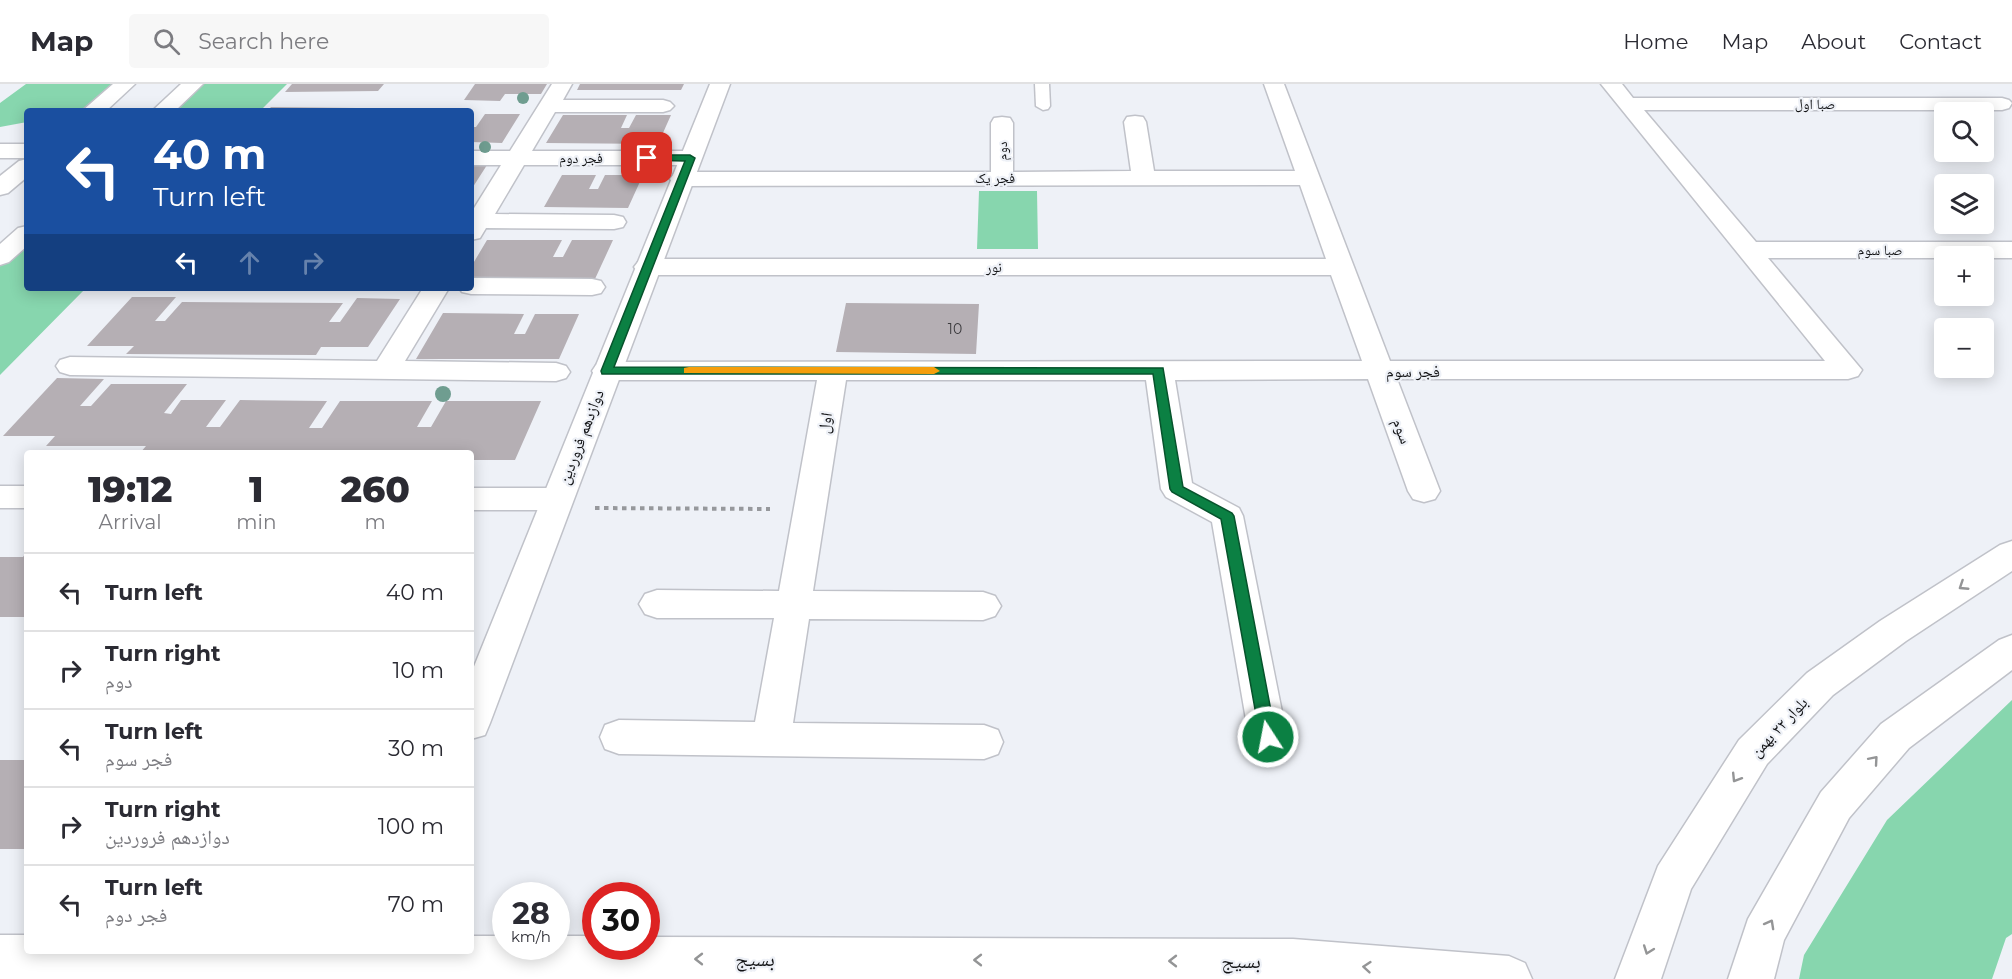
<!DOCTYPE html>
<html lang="en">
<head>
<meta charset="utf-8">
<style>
  :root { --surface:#fff; --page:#f7f7f7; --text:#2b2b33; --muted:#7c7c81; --line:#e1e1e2 }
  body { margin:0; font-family:Montserrat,"Noto Naskh Arabic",sans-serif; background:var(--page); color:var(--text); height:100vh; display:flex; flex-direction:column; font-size:22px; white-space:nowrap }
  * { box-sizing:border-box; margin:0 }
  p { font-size:20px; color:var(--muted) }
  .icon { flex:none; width:33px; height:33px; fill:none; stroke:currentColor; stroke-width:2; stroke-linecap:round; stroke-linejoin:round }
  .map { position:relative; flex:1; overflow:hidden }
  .sheet { position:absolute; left:24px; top:366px; width:450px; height:504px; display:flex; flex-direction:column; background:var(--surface); border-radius:6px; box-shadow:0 3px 15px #0003 }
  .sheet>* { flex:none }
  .guide { position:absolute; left:24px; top:24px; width:450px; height:183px; border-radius:6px; box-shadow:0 3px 15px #0003; background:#1a4fa0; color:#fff; overflow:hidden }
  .fabs { position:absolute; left:1934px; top:18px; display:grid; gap:12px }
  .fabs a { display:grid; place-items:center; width:60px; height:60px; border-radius:6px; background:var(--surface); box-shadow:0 3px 15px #0003; font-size:30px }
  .speed { position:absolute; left:492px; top:798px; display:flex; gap:12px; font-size:30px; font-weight:700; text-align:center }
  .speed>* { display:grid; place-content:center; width:78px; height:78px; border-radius:50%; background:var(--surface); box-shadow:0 3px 15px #0003; line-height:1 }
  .speed small { font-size:15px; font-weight:400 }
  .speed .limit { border:9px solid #d22; background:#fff; color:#111 }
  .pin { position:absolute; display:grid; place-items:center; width:51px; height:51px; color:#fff; margin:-26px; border-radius:12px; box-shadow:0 3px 9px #0006 }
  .me { position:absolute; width:66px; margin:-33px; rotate:349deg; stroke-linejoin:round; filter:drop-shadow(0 0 4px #0008) }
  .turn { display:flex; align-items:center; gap:21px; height:126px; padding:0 30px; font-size:27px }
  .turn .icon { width:78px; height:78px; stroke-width:2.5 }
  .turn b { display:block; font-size:42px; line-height:51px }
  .lanes { display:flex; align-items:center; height:57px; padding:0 30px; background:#0003; justify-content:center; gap:30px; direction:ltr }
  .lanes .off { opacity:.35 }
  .eta { display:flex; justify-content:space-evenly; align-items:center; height:102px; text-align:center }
  .eta b { font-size:36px; font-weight:800; line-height:42px }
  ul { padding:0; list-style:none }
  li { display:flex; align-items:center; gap:18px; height:78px; padding:0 30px; border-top:2px solid var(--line) }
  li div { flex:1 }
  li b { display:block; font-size:22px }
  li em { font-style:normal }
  header { display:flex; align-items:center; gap:36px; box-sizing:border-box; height:84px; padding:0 30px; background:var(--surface); border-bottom:2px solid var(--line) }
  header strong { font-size:28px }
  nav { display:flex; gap:33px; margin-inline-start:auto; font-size:21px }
  .search { width:420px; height:54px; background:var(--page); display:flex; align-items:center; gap:15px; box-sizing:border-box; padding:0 21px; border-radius:6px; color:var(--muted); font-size:22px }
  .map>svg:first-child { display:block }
  .green { fill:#87d6ae }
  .building { fill:#b5afb4 }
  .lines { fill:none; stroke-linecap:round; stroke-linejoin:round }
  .lane-casing { stroke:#c0c2c9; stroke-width:3 }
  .street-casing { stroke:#c0c2c9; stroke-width:3 }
  .secondary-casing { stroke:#c0c2c9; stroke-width:3 }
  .path { stroke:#96989c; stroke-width:4; stroke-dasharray:4.5 4.5; stroke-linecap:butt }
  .lane { fill:#fff; fill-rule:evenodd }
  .street { fill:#fff; fill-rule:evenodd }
  .secondary { fill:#fff; fill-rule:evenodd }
  .tree { fill:#6f9d90 }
  .oneway { stroke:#949596 }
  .route { fill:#0b8043; stroke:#07532c; stroke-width:1.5 }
  .slow { fill:#f59e0b }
  .labels { text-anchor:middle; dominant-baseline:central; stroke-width:4.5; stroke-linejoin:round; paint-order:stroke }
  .far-street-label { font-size:14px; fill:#121315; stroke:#eef1f7 }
  .number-label { font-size:14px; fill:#3b3a3d }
  .street-label { font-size:16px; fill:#121315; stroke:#eef1f7 }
  .near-street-label { font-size:20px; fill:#121315; stroke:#eef1f7 }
</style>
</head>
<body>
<header>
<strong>Map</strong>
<div class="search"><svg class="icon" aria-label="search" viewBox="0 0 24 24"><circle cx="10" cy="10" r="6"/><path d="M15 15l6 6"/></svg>Search here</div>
<nav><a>Home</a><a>Map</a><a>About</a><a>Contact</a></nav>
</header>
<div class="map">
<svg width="2012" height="895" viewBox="0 0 2012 895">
  <rect width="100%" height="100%" fill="#eef1f7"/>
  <path class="green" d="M26,0H125L99,22L77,27H27V38L0,43V19Z
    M193,0H287L260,27H163Z
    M979,107H1037L1038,165H977Z
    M27,150V204H86L0,291V174Z
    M2012,616V850L2006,854L1992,895H1799L1804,871L1887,736Z"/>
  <path class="building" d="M292,0H384L378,7L285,8Z
    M475,0H547L541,10H505L500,17L464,16Z
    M580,0H684L681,6H577Z
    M271,23L357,24L354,27H267Z
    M485,30H520L502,59L471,58V43H476Z
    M563,31H627L621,44H629L636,31H671L658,60L546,59Z
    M471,81H487L471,106Z
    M562,91H596L589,105H598L605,91H643L628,124L544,123Z
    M487,156H562L553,173H563L572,156H613L595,195L471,194V183Z
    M132,213H176L155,237H165L182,218L343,219L329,238H340L357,214L400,215L368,263H321L316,271L126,270L134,262H87Z
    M846,219L979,220L976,270L836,268Z
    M443,229L524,230L514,250H525L535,230H579L559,275H416Z
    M57,294L104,295L80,322H91L111,300H187L164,329L171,330L181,316H226L206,343H220L240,316L327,317L309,344H322L340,317H432L417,343H431L446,317H541L515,376H471V369H140L146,362H46L55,352H3Z
    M27,467V533H0V473H23Z
    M0,676H27V765H0Z"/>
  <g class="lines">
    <defs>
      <path id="lane" d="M1035,0H1049L1050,22L1048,25L1043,26L1036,22Z"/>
      <path id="street" d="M552,0H572L563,16H663L670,18L674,22L670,26L663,28H555L532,67H690L698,69L701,74L698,79L690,81H524L495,130L614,131L623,133L626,138L623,143L614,145L486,144L480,154L471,156V129L501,81H471V67H510Z
        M1264,0H1284L1390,277H1825L1601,0H1622L1633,14H2002L2009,16L2012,19L2009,24L2002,26H1644L1756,158H2012V174H1768L1862,286L1858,292L1848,295H1397L1440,407L1435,415L1424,418L1413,415L1408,407L1368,295L1175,296L1192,399L1239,424L1243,432L1287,653L1282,665L1268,670L1254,665L1249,653L1212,438L1166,413L1161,405L1146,296H846L813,507L983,508L995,512L1001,522L995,532L983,536L809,535L793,639L984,641L998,646L1003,658L998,670L984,675L619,670L605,665L600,653L605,641L619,636L755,638L774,534H657L645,530L639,520L645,510L657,506L779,507L817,296H606L596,293L592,287L596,281L606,278L1362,277L1331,191H647L638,188L634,183L638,178L647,175H1326L1300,101L682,102L674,100L670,95L674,90L682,88H991V39L994,34L1002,33L1010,34L1013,39V88L1131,87L1124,38L1127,33L1135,32L1143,33L1146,38L1154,87H1295Z
        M471,194L592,195L601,197L605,203L601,209L592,211L471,210L462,208L459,204H471Z
        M423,204H449L405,277L556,279L566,282L570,288L566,294L556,297L70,291L60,288L56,282L60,276L70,273L377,277Z
        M0,402H27V424H0Z
        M471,404H556L567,407L572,415L567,423L556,426H471Z"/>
      <path id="secondary" d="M113,0H135L106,27H82Z
        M181,0H203L175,27H152Z
        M710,0H730L490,639L485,651L471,655V590Z
        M0,60H27V74H0Z
        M27,75V93L8,109L0,111V92L19,77Z
        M27,142V162L9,178L0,181V160L18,144Z
        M2012,457V487L1906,557L1833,611L1767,680L1691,805L1661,895H1615L1658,782L1739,656L1807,589L1880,537L2000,461Z
        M2012,551V586L1909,664L1849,734L1784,856L1774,895H1728L1748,835L1821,708L1881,640L1999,556Z
        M0,851H27V867H471V852H506V862H556V852H596V862H646V853L1293,855L1509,872L1525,879L1532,895H0Z"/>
    </defs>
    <use href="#lane" class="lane-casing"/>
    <use href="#street" class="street-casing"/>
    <use href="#secondary" class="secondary-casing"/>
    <path class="path" d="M595,424L770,425"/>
    <use href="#lane" class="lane"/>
    <use href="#street" class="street"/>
    <use href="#secondary" class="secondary"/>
  </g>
  <g class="tree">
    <circle cx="523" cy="14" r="6"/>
    <circle cx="485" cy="63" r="6"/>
    <circle cx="641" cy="63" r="6"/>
    <circle cx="443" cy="310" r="8"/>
  </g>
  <defs><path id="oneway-chevron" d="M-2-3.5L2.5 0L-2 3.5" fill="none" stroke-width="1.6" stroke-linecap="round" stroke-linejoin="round" transform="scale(1.5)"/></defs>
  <g class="oneway">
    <use href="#oneway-chevron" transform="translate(1963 502) rotate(147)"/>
    <use href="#oneway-chevron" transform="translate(1874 676) rotate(-49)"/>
    <use href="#oneway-chevron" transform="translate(1736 694) rotate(122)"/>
    <use href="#oneway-chevron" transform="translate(1770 840) rotate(-61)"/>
    <use href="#oneway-chevron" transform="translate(1648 866) rotate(110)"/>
    <use href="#oneway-chevron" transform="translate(699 875) rotate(-180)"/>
    <use href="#oneway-chevron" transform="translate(978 876) rotate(-180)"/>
    <use href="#oneway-chevron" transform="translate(1173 877) rotate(-180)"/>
    <use href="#oneway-chevron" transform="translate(1367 883) rotate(-175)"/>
  </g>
  <path class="route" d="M647,71H690L695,74L614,283L1163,284L1183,403L1232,429L1234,432L1276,653L1274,658L1268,660L1263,658L1260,653L1221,435L1172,408L1170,405L1153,290H602L601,287L685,77L644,76L642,74Z"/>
  <path class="slow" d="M689,283H934L940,287L934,290L684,289V284Z"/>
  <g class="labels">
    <g class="far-street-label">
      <text x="1815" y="20">صبا اول</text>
      <text transform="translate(1002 67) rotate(-90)">دوم</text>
      <text x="581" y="74">فجر دوم</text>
      <text x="995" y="94">فجر یک</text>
      <text x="1880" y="166">صبا سوم</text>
      <text x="994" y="183">نور</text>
    </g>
    <g class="number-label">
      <text x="955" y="245">10</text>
    </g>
    <g class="street-label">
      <text x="1413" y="287">فجر سوم</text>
      <text transform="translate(825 339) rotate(-81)">اول</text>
      <text transform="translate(1402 347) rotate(69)">سوم</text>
      <text transform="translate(581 353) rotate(-69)">دوازدهم فروردین</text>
      <text transform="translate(1779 643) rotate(-47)">بلوار ۲۲ بهمن</text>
    </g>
    <g class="near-street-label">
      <text x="755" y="875">بسیج</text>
      <text x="1241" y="877">بسیج</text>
    </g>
  </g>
</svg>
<div class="fabs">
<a><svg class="icon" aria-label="search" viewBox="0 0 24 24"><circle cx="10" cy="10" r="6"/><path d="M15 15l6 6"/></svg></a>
<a><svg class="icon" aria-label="layers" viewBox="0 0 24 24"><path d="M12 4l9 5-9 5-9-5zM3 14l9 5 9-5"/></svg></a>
<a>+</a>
<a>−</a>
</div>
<div class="speed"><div>28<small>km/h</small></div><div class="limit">30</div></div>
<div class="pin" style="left:647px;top:74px;background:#d93025"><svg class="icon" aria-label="arrive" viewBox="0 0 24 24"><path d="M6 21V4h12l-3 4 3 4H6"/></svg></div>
<svg class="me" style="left:1268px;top:653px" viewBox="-20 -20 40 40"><circle r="17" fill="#0b8043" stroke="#fff" stroke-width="3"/><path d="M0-11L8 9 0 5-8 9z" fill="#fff"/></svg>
<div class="guide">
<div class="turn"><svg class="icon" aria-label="left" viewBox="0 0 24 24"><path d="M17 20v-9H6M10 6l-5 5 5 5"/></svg><div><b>40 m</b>Turn left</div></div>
<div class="lanes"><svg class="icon" aria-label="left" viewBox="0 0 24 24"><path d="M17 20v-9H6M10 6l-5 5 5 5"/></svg><svg class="icon off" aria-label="ahead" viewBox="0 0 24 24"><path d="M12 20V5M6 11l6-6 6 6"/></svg><svg class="icon off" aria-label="right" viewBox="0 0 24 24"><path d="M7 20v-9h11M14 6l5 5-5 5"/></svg></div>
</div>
<section class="sheet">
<div class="eta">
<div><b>19:12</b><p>Arrival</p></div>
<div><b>1</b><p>min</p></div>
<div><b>260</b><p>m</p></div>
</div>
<ul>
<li><svg class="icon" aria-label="left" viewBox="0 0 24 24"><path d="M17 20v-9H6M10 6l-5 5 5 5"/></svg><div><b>Turn left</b></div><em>40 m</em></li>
<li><svg class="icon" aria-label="right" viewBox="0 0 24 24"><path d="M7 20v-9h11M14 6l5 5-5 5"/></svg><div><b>Turn right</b><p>دوم</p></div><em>10 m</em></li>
<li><svg class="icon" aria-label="left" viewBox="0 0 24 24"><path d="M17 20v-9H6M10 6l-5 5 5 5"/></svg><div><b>Turn left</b><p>فجر سوم</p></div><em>30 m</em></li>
<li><svg class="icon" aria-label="right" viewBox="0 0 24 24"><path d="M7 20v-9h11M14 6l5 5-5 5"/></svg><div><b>Turn right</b><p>دوازدهم فروردین</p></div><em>100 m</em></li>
<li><svg class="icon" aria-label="left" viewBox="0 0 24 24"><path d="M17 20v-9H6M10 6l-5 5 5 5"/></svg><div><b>Turn left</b><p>فجر دوم</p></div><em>70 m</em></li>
</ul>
</section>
</div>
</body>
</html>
